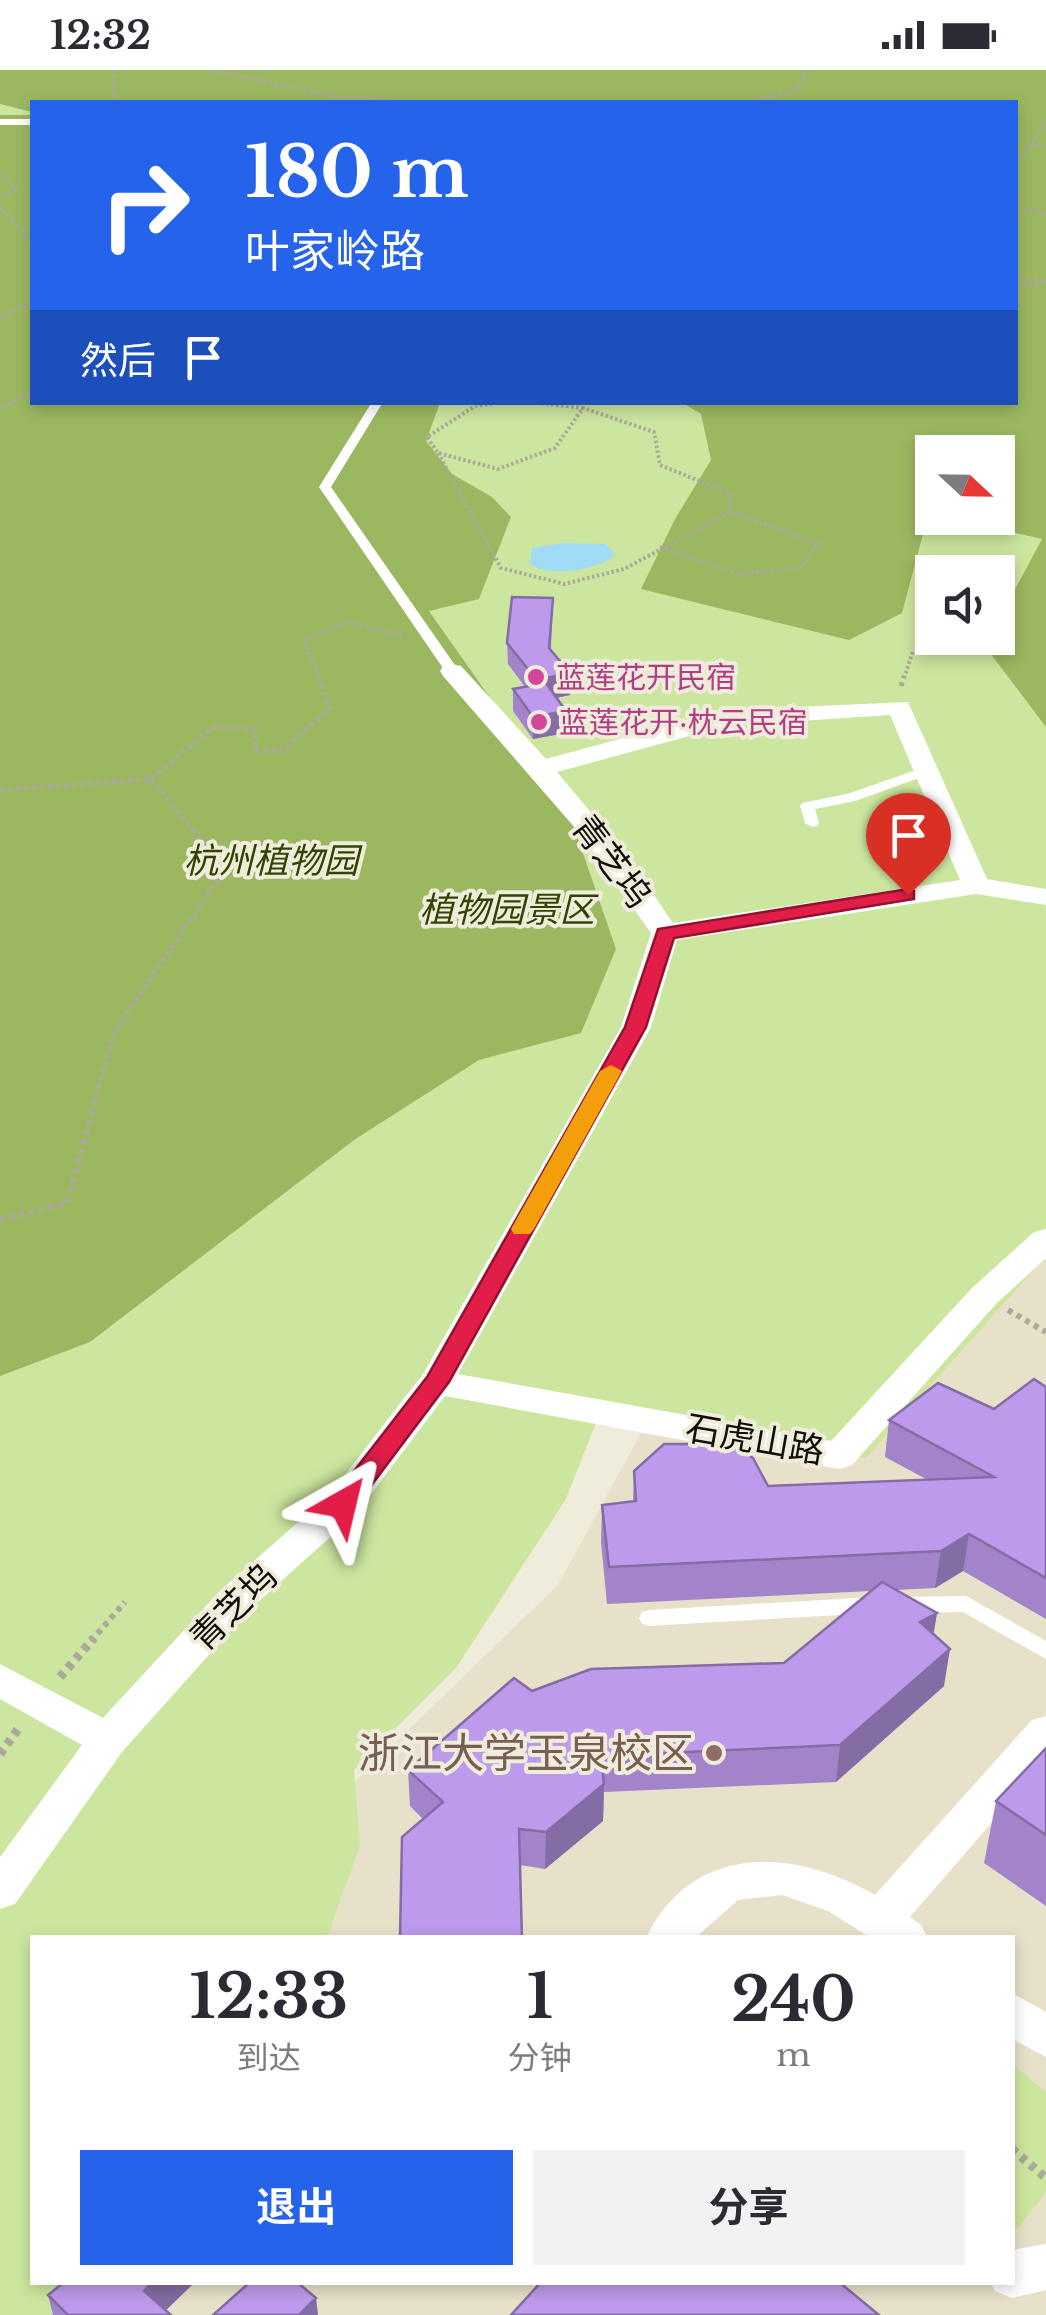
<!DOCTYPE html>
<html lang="zh">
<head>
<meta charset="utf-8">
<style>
  :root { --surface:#fff; --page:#f2f2f3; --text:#2b2b33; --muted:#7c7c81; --accent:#2563eb }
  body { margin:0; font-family:"Libre Baskerville","Noto Sans SC",serif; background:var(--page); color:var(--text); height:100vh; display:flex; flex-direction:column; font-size:38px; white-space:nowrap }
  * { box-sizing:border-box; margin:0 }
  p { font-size:32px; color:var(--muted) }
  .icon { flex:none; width:55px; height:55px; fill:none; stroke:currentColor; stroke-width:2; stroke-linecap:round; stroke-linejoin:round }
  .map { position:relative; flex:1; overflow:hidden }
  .panel { position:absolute; left:30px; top:1865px; width:985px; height:350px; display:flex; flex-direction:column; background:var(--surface); border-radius:0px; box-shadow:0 5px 15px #0003 }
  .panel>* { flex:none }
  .top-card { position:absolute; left:30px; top:30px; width:988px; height:305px; border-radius:0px; box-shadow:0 5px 15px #0003; background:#2563eb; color:#fff; overflow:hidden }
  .needle { width:65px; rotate:112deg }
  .fabs { position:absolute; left:915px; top:365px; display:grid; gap:20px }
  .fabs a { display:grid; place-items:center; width:100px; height:100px; border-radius:0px; background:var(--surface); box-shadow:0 5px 15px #0003; font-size:50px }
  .pin { position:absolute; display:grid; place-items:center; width:85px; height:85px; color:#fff; margin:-102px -42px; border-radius:50% 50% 50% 0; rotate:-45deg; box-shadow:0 0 10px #0007 }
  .pin .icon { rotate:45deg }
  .me { position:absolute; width:110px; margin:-55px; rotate:37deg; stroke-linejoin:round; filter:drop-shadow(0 0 8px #0008) }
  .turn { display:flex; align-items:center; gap:35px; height:210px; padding:0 50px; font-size:45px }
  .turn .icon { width:130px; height:130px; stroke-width:2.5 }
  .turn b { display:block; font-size:70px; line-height:85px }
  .then { display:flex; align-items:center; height:95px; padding:0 50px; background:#0003; gap:20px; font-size:38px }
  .eta { display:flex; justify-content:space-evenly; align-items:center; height:170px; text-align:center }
  .eta b { font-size:60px; font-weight:700; line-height:70px }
  .cta { display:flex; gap:20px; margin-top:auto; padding:20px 50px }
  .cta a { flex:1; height:115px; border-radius:0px; background:var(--accent); color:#fff; font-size:40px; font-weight:700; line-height:115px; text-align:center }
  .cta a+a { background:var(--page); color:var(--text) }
  .status { display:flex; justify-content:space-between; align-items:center; height:70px; padding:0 50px; background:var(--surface); direction:ltr }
  .status svg { height:28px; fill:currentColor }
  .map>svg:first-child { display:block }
  .built { fill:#e7e1c9 }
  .green { fill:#cce69f; fill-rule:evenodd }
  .forest { fill:#9bb860 }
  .water { fill:#a0dcf7 }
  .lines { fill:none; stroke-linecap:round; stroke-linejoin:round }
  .path-far3 { stroke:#aca89b; stroke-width:4; stroke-dasharray:2.5 2.5; stroke-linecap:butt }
  .path-far2 { stroke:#aca89b; stroke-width:5; stroke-dasharray:4 4; stroke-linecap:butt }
  .path-far1 { stroke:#aca89b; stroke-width:6; stroke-dasharray:5 5; stroke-linecap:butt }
  .path { stroke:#aca89b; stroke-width:9; stroke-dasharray:6 6; stroke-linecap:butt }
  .lane { fill:#fff; fill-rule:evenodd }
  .street { fill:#fff; fill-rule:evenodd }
  .wall { fill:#a384ca }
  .shaded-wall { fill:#846ca4 }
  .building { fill:#bd9aeb; stroke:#846ca4; stroke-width:2.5 }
  .route { fill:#e11d48; stroke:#92132f; stroke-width:2.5 }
  .slow { fill:#f59e0b }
  .hotel-dot { fill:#d1479c; stroke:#f0ecdb; stroke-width:4 }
  .education-dot { fill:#8d6e63; stroke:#f0ecdb; stroke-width:4 }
  .labels { text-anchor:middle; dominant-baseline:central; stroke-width:8; stroke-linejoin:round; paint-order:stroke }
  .far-hotel-label { font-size:30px; fill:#b23c85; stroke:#f0ecdb; text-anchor:start }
  .park-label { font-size:35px; font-style:italic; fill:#314300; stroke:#f0ecdb }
  .street-label { font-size:35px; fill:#100f09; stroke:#f0ecdb }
  .near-education-label { font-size:42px; fill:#785e54; stroke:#f0ecdb; text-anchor:end }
</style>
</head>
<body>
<div class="status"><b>12:32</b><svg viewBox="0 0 49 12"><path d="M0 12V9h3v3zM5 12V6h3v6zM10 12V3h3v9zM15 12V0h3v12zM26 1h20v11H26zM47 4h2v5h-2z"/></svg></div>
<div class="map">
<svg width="1046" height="2245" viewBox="0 0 1046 2245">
  <rect width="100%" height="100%" fill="#f0ecdb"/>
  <path class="built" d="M1046,1186V2245H0V2116L32,2212H1012V1868L194,1867L558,1515L641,1363L845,1398L1003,1224Z"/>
  <path class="green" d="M0,0H1046V1186L866,1388L603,1335L566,1429L456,1598L354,1700L360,1776L327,1867L32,1868V2212L181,2213L164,2245H0ZM32,32H1015V332H32ZM932,382H998V448H932ZM932,502H998V568H932Z
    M1013,1994L1046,2022V2122L1018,2158L1013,2159Z"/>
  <path class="forest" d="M0,0H1046V657L984,575L989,568H998V551L1042,469L952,448H998V382H932V448H947L927,449L902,543L849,570L641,519L675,449L711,390L701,344L683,333L1015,332V32H32V42L0,34Z
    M0,45H32V332L440,333L426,371L452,404L492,427L511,447L479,529L429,541L567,737L616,879L581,963L479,990L354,1070L90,1272L0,1306Z"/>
  <path class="water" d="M564,473L606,474L615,485C599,500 548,508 530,494L532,478Z"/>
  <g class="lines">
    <path class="path-far3" d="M114,0V32
      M211,0L337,27L412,32
      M750,32L796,20L808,0
      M1031,76L1046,75
      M1015,89L1023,86L1046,51
      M0,104L17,119L0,128
      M0,137L32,172
      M1015,137L1046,144
      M1015,209L1038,211
      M1015,219L1046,211
      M0,248L32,231
      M502,332L475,336L427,367L438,383L498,399L555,378L583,338L531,332
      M0,338L32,323
      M438,383L501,498L564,514L624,499L731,442L729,423L660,395L654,362L583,338
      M660,477L740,504L801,498L818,474L731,442
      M319,608L305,570L348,552L403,566
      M904,608L913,581"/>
    <path class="path-far2" d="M901,616L904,606
      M0,720L151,709L213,657L255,659L256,681H280L330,639L318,606
      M94,1034L114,963L225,799L151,709"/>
    <path class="path-far1" d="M0,1150L67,1133L95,1032
      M1008,1240L1046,1262
      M91,1571L125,1532"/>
    <path class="path" d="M60,1607L94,1568
      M0,1684L21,1655
      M1012,2079L1046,2108"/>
    <path class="lane" d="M0,49H32V55H0Z
      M372,332H383L331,417L459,601L457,604H447L319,417Z
      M925,697L932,701L930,704L855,731L815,739L819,753L817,756L812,757L805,753L800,736L802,733L847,724Z
      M966,1526L1046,1571V1589L963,1542L900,1543L893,1541L890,1535L893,1529L900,1527Z
      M874,1527L881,1529L884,1535L881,1541L874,1543L649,1556L642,1554L639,1548L642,1542L649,1540Z"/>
    <path class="street" d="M452,594L461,596L546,689L725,640L908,632L987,809L1046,819V835L976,824L677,870L651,957L458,1304L831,1371L972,1218L1034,1162L1046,1159V1188L996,1234L852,1395L839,1399L445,1326L356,1444L249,1540L122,1682L15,1834L0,1839V1787L82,1675L0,1629V1594L103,1648L221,1520L330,1424L423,1304L621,957L651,863L582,766L443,606L440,601L443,596ZM890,645L960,810L673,853L628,787L557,702L726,656Z
      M1046,1646V1690L910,1847L921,1855L928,1868H871L828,1841L782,1825L738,1830L695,1868H646C693,1771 796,1779 875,1825L1032,1650Z
      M1012,1923L1046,1942V1987L1012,1969Z
      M1046,2174V2220L1012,2228L995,2221L991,2212H1012V2180Z"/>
  </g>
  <path class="wall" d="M553,528L551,579L570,625L556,628L566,641L565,663L533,669L513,641V619L525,617L508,594L507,573Z
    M1046,1317V1549L963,1501L935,1518L895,1520L937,1543L933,1564L944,1616L836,1712L604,1722L603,1751L545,1799L520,1795L423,1749L410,1736L408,1700L532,1621L784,1593L871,1521L607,1534L601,1472L602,1435L633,1431L634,1401L768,1416L926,1409L885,1387L889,1350L994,1339Z
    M1046,1678V1836L984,1793L996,1731Z
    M195,2212L166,2240L171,2245H53L48,2225Z"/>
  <path class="shaded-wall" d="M570,603V625L536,632L537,610Z
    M566,641L565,663L533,669V647Z
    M969,1464L963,1501L935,1518L941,1481Z
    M937,1543L931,1580L920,1552Z
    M950,1579L944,1616L836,1712L840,1675Z
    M604,1714L603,1751L545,1799L546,1762Z
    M153,2212H195L161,2245L144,2221Z
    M316,2228L318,2245H299Z"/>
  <path class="building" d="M512,527L553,528L549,578L570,603L537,610L507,573Z
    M546,613L566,641L533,647L513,619Z
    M1034,1309L1046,1317V1508L969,1464L941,1481L609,1497L602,1435L636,1431L634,1401L664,1374H733L753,1388L768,1416L994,1407L889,1350L938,1313L994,1339Z
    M882,1512L937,1543L920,1552L950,1579L840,1675L601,1686L604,1714L546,1762L519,1759L522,1868H400L402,1767L443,1732L408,1700L514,1608L532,1621L591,1599L784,1593Z
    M1046,1678V1765L996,1731Z
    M64,2212H153L144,2221L171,2245H68L48,2225Z
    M250,2212H297L316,2228L299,2245H213Z
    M541,2212H839L879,2245H511Z"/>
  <path class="route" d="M908,819L914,821V829L674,868L646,957L449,1312L352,1441H334L330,1434L334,1427L427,1307L625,957L658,859Z"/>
  <path class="slow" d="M611,995L622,1001L534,1159L530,1164H514L511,1159L600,1001Z"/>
  <g class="hotel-dot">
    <circle cx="536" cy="607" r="10"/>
    <circle cx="539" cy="652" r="10"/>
  </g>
  <circle class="education-dot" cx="714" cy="1683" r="10"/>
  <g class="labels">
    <g class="far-hotel-label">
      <text x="556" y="607">蓝莲花开民宿</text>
      <text x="559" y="652">蓝莲花开·枕云民宿</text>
    </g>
    <g class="park-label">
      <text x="271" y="790">杭州植物园</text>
      <text x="507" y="839">植物园景区</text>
    </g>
    <g class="street-label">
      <text transform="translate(612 791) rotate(53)">青芝坞</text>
      <text transform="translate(755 1369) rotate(10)">石虎山路</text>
      <text transform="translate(233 1537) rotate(-45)">青芝坞</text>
    </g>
    <g class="near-education-label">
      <text x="694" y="1683">浙江大学玉泉校区</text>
    </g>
  </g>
</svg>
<div class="fabs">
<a><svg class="needle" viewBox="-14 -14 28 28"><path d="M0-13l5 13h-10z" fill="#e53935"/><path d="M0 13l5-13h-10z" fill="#7c7c81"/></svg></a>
<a><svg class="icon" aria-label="sound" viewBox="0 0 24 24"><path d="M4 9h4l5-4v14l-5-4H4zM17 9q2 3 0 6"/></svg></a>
</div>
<div class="pin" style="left:908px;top:825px;background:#d93025"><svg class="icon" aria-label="arrive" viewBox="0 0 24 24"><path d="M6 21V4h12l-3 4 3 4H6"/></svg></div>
<svg class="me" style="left:343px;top:1434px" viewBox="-20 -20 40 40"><path d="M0-17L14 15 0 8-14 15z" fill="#e11d48" stroke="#fff" stroke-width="4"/></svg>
<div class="top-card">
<div class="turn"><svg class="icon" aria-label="right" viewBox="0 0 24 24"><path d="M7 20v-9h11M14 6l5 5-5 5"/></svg><div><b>180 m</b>叶家岭路</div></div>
<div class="then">然后<svg class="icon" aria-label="arrive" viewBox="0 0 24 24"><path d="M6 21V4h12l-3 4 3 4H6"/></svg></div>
</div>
<section class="panel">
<div class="eta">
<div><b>12:33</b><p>到达</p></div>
<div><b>1</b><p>分钟</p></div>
<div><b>240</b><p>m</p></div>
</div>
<div class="cta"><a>退出</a><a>分享</a></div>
</section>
</div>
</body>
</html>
